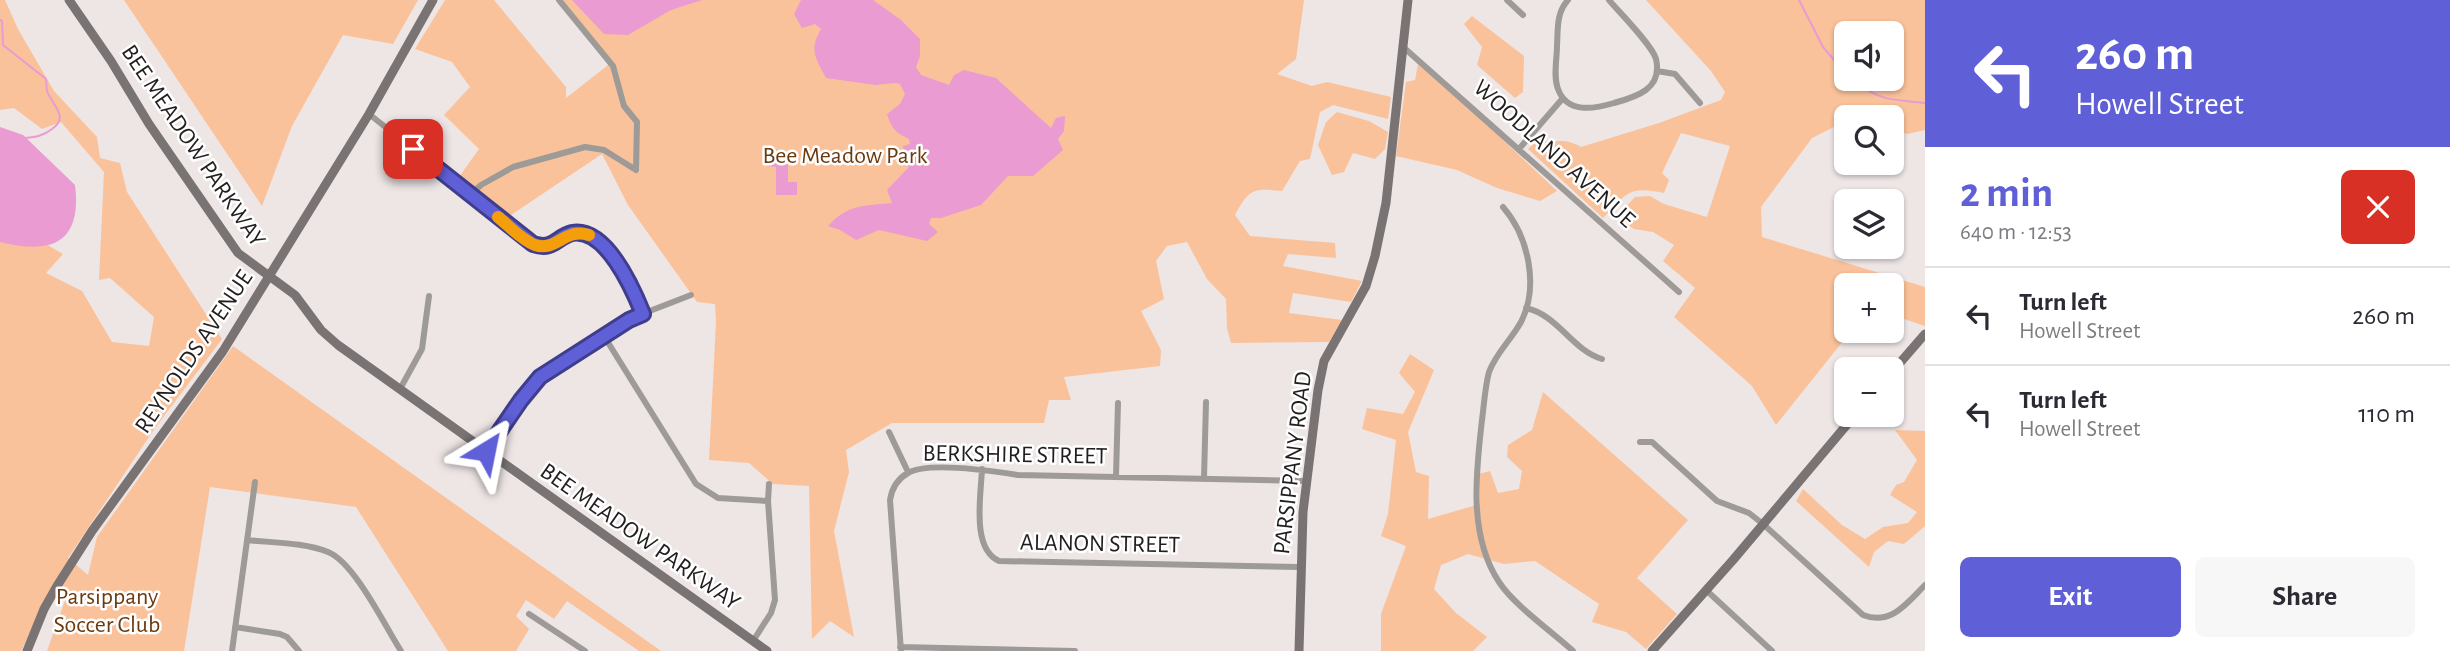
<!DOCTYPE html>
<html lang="en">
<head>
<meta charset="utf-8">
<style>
  :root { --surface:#fff; --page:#f7f7f7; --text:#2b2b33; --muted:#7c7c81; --line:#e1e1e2; --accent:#5f5fd7 }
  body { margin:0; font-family:"Alegreya Sans",sans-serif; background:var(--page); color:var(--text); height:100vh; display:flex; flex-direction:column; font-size:26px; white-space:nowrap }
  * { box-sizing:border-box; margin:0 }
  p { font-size:23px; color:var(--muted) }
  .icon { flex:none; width:38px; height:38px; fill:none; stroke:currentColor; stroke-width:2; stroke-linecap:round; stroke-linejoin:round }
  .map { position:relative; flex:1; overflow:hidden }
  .side { display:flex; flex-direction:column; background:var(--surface); width:525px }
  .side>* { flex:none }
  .top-card { background:#5f5fd7; color:#fff; overflow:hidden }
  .buttons { position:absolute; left:1834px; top:21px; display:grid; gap:14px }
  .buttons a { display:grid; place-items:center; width:70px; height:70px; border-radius:10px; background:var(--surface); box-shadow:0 2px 5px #0004; font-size:35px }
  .pin { position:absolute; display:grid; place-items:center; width:60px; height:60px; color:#fff; margin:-30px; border-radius:14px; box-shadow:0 4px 10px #0006 }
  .me { position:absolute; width:77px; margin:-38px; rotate:35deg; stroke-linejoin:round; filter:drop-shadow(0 0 5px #0008) }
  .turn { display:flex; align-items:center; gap:24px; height:147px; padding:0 35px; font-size:32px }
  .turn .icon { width:91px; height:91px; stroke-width:2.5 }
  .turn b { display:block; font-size:49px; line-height:60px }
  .round { display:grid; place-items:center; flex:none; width:74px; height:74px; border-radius:10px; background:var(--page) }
  .summary { display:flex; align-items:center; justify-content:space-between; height:119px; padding:0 35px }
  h1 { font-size:42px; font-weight:700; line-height:52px; color:var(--accent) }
  .cta { display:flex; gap:14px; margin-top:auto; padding:14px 35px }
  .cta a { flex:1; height:80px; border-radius:10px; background:var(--accent); color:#fff; font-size:28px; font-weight:700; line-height:80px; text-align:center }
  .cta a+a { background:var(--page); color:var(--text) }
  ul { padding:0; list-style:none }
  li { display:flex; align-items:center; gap:21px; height:98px; padding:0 35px; border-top:2px solid var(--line) }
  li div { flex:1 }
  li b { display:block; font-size:26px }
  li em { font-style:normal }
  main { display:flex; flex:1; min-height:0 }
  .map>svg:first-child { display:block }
  .green { fill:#fac29a; fill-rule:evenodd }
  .water { fill:#e99bd2 }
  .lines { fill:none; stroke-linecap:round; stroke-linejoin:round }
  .stream { stroke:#e99bd2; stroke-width:2 }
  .street { stroke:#9d9a98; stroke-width:6 }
  .secondary { stroke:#797473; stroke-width:9 }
  .route-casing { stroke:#3e3e8c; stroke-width:18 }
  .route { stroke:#5f5fd7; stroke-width:12 }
  .slow { stroke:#f59e0b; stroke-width:12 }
  .labels { text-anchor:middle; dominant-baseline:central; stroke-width:5; stroke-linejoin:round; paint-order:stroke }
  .street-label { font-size:24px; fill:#211e1e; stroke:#fff }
  .park-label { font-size:24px; fill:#6b3a0f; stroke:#fff }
</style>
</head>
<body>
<main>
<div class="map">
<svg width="1925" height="651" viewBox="0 0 1925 651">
  <rect width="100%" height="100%" fill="#eee5e5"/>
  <path class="green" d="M0,0H5L18,29L54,91L97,137L100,158L120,163L127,192L222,339L155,428L68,558L88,575L97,537L233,346L661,651H639L567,601L554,619L526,600L516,616L529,629L516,651H448L356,507L210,487L184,651H47L67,595L59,581L60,576L21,651H0V241L44,243L63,254L46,273L82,291L112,342L149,346L154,317L110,278L99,280L104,172L61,122L42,129L14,108L0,110Z
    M124,0H418L393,44L343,35L292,126L262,206Z
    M445,0H494L566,87V98L612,62L562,0H1304L1296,59L1277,74L1312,86L1327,82L1391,97L1388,119L1333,105L1320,112L1310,159L1300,161L1282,191C1253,188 1249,189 1235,215L1250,236L1335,243L1336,258L1288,254L1283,266L1362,281L1351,302L1293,293L1289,313L1342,320L1329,342L1231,343L1227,328L1226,299L1207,279L1187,242L1167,246L1156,261L1164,299L1141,311L1161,350L1160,366L1064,377L1071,400H1049L1044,423H892L846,450L849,472L834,531L854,637L830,621L812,639L809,486L773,484L749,463L709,460L716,322L715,304L697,302L628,205L602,154L508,217L462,181L459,177L479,149L444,115L470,87L452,62L415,49Z
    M1646,0H1925V130L1907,134L1892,129V117H1846V121L1812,138L1761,207L1762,237L1925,287V326L1892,315V285H1846V331H1851L1776,425L1752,386L1674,317L1695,288L1663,261L1674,245L1653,232L1634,229L1616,217L1635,197L1650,196L1664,204L1707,217L1730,146L1681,133L1662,173L1669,180L1664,193C1628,185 1626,194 1603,218L1528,149L1539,139C1557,146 1560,135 1581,147L1659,123L1721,100L1725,92L1711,71ZM1846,33H1892V79H1846Z
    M1472,16L1524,56L1523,92L1515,98L1477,65L1482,47L1464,24Z
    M1418,64L1462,101L1557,191L1540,201L1497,188L1457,170L1396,156L1406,82L1415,80Z
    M1337,112L1369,121L1388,132L1385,149L1375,159L1353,153L1344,172L1332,175L1318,145L1326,122Z
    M1410,354L1434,370L1408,432L1416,472L1429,476L1428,519L1480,504L1479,474L1490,471L1498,493L1519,489L1522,471L1507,457L1508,445L1532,430L1543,392L1688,520L1637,578L1677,614L1646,649L1626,632L1592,622L1599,604L1535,561L1504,564L1468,554L1441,565L1434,589L1456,613L1487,637L1473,651H1381V614L1406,546L1381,536L1388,514L1396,440L1362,429L1367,408L1403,414L1415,392L1399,373Z
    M1895,430L1925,431V526L1904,544L1888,541L1874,552L1869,567L1796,501L1803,489L1842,525L1865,539L1883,527L1908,523L1917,512L1890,495L1896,485L1904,482L1917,460Z"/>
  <path class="water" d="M572,0H702L671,10L628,35L604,34Z
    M801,0H873L901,20L920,39V56L916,67L921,75L949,85L954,75L964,70L996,78L1051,128L1056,118L1065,116L1064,131L1058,139L1063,150L1033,176H1008L981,205L941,218H931L929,224L938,232L927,241L879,230L856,240L840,230L828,226C848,204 864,206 892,203L887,190L908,168L911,152L904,151L903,146L910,144L909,139C896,133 891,128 887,114L900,104L905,94L900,84L895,83L875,85L826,78C815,57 809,50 821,29L815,24L802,28L794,14Z
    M0,127L23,135L75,185C82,243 52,255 0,242Z
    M769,153H788V182H797V195H776V167L767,166Z"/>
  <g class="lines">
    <path class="stream" d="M1799,0L1823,47L1846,74
      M0,20L2,21L3,45L46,79C47,83 46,87 47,91C52,105 70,117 52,129C43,136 36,137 25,138V140
      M1852,79C1881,102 1890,99 1925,103"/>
    <path class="street" d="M1507,0L1523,15
      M1568,0C1556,13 1558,30 1557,46C1557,59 1553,76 1558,89C1567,114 1594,109 1614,103C1636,97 1663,89 1656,59C1652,45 1620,13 1609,0
      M1402,46L1679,292
      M1657,71L1675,74L1700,103
      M369,114L530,242C558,255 566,222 593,237L627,277L643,314
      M1519,149L1563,98
      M470,195L481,185L513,167L585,147L604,150L636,170L637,122L624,106L613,66L559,0
      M1503,207C1529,237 1539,287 1521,322C1511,340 1496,353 1489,372C1485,387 1484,405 1482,420C1476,472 1468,535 1499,582C1514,605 1551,631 1573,651
      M1526,308C1558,315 1572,350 1602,359
      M604,336L696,484L718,498L768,501
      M400,389L422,349L429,296
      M889,432L908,472
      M1640,442H1652L1717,501L1749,513L1763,524L1863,615C1891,626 1907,603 1925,585
      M486,451L540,377L629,319L691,295
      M982,469C981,495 971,549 999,561L1300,567
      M1116,476L1118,403
      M1204,478L1206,402
      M247,540C273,543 303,542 328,552C354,562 385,626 401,651
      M1706,590L1772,651
      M529,614L585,651
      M235,627L280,634L287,637L299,651
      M753,641L771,613L775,600L768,501L769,484
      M900,647L1075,651
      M232,651L255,482
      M901,651L890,500C892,488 897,479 908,473C929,461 993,471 1018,475L1306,481"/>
    <path class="secondary" d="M69,0L111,61L149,124L238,253L295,295L321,330L338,345L767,651
      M1892,372L1925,334
      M27,651L44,609L57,586L92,531L223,351L369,114L433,0
      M1299,651L1303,512L1318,390L1324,361L1366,286L1375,256L1386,203L1408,0
      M1652,651L1733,560L1855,415"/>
  </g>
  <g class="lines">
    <defs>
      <path id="route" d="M413,149L533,244C554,251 556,237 572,233C606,227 633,289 643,314L629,320L540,377L521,400L486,451"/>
    </defs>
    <use href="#route" class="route-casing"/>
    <use href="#route" class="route"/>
    <path class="slow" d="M498,217C509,226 522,240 535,245C557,252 565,227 589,235"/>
  </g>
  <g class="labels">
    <g class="street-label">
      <text transform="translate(193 146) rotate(56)">BEE MEADOW PARKWAY</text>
      <text transform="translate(1554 154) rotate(42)">WOODLAND AVENUE</text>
      <text transform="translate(194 352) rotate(-56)">REYNOLDS AVENUE</text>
      <text transform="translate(1015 455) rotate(1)">BERKSHIRE STREET</text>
      <text transform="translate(1293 463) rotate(-83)">PARSIPPANY ROAD</text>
      <text transform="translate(640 537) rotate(35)">BEE MEADOW PARKWAY</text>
      <text transform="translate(1100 544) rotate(1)">ALANON STREET</text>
    </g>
    <g class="park-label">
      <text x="845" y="156">Bee Meadow Park</text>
      <text x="107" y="597">Parsippany<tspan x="107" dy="28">Soccer Club</tspan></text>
    </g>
  </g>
</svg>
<div class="buttons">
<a><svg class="icon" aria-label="sound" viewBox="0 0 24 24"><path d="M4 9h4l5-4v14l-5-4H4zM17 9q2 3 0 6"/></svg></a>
<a><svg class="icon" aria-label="search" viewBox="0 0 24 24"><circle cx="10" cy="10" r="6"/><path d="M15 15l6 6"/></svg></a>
<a><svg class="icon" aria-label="layers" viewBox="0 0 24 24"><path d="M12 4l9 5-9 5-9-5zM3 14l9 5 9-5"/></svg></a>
<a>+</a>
<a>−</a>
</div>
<div class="pin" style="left:413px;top:149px;background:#d93025"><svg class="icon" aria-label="arrive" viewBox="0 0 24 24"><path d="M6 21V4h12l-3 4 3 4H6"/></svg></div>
<svg class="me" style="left:486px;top:451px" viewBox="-20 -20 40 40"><path d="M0-17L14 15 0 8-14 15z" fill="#5f5fd7" stroke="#fff" stroke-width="4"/></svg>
</div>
<section class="side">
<div class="top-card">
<div class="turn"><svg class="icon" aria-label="left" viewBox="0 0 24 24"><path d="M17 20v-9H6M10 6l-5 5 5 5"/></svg><div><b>260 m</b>Howell Street</div></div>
</div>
<div class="summary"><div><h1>2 min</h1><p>640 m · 12:53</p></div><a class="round" style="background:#d93025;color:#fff"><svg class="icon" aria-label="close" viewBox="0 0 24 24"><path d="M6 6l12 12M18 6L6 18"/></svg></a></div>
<ul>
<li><svg class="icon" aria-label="left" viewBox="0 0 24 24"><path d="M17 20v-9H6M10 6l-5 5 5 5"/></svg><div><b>Turn left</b><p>Howell Street</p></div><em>260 m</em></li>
<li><svg class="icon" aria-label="left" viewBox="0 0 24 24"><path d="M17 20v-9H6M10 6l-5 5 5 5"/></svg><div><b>Turn left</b><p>Howell Street</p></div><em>110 m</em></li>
</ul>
<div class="cta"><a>Exit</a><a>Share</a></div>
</section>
</main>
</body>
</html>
